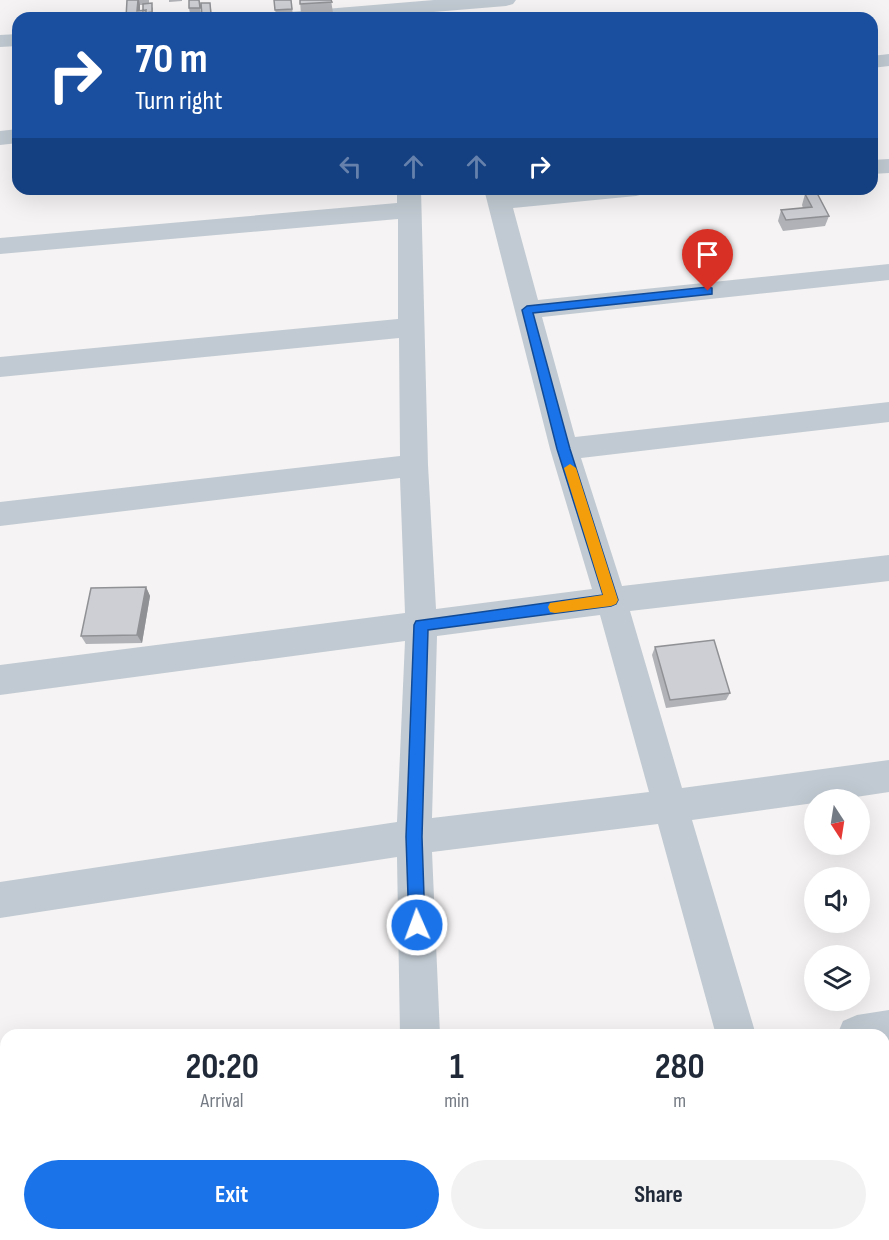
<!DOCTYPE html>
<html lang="en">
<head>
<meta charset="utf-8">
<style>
  :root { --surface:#fff; --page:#f2f2f3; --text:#1f2937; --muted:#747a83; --accent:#1a73e8 }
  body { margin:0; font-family:"Sofia Sans Condensed",sans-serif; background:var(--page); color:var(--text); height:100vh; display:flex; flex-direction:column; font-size:22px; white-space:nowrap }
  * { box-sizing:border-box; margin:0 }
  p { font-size:20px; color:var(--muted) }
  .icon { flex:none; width:33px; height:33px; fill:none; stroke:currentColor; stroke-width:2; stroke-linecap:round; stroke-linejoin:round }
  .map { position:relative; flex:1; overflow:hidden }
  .details { position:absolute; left:0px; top:1029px; width:890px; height:212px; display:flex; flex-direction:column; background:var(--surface); border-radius:18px 18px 0 0; box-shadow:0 6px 24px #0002 }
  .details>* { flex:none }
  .top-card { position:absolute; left:12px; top:12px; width:866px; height:183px; border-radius:18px; box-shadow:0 6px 24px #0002; background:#1a4fa0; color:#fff; overflow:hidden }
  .needle { width:39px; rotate:168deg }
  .controls { position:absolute; left:804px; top:789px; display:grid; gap:12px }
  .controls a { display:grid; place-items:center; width:66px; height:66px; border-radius:50%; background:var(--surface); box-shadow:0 6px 24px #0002; font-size:30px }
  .pin { position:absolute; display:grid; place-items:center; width:51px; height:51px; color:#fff; margin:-62px -26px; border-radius:50% 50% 50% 0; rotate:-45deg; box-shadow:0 0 6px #0007 }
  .pin .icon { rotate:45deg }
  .me { position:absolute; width:66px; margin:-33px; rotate:358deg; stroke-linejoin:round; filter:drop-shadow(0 0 4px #0008) }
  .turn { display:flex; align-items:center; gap:21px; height:126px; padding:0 24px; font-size:27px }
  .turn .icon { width:78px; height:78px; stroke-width:2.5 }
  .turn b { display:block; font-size:42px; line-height:51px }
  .lanes { display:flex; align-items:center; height:57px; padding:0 24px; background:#0003; justify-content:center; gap:30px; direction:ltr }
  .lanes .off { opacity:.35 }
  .eta { display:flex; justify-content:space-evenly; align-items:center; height:102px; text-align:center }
  .eta b { font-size:36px; font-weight:700; line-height:42px }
  .action { display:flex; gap:12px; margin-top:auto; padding:12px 24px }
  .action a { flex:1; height:69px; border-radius:36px; background:var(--accent); color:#fff; font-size:24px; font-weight:700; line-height:69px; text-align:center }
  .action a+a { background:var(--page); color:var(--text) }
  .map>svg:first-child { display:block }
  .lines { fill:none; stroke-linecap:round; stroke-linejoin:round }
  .minor { fill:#c1cad2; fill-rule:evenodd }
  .wall { fill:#b0b2b7; fill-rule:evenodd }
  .shaded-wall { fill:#909195 }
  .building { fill:#cdcfd5; stroke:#909195; stroke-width:1.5 }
  .route { fill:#1a73e8; stroke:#114b97; stroke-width:1.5 }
  .slow { fill:#f59e0b }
</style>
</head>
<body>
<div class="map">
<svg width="889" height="1240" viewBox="0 0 889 1240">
  <rect width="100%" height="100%" fill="#f5f3f3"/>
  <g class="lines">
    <path class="minor" d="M434,0H516L513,4L506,6L361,18H279L282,14L289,12Z
      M18,34V46L0,47V35Z
      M889,54V66L872,68V56Z
      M18,129V143L0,145V131Z
      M889,159V173L872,174V160Z
      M397,189H421L428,465L436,609L592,589L550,449L484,189H508L509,194L557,189H648L644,194L636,196L513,208L538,300L889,264V280L542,317L575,437L889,402V422L581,458L622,586L889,555V581L630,611L682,788L889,760V792L836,800H814V803L692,820L756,1035H716L658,824L432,852L440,1035H400L397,857L0,918V882L397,822L405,641L0,695V665L405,613L400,478L0,526V502L400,456L399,338L0,377V357L398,319V219L0,254V238L397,203ZM600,615L649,792L432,818L437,636Z
      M889,1010V1050L884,1051V1035H837L843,1021L857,1015Z
      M6,1166V1208L0,1209V1167Z
      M402,1234H446V1240H402Z
      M772,1234H816L817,1240H773Z"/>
  </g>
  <path class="wall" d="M127,0H149V3L153,8V14L166,13L167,18H126ZM140,5H143V11H140Z
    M169,0H182V1L169,2Z
    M199,0L201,13L190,14L189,8Z
    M274,0H291L293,15L276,16Z
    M300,0H331L333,13L301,15Z
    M201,3L211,8L212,18H202Z
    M805,194L829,216L825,226L783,231L778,221L781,210L803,208L802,205Z
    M146,587L150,596L142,643L86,644L81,636Z
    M655,647L730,693L726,700L666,708L652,655Z"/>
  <path class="shaded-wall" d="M138,0H139L140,5V18L137,11Z
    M146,587L150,596L142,643L137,635Z"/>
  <path class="building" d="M127,0H138L137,11L146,10V18H126Z
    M189,0H199L200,8H189Z
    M274,0H291L292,9L275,10Z
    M300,0H331L332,2L300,4Z
    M152,3V12L146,13V10L143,11V4Z
    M201,3H210L211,15L202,16Z
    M166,13V18H149V14Z
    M817,193L829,216L786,220L781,210L812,207L805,194Z
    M146,587L137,635L81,636L91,588Z
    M714,640L730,693L670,700L655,647Z"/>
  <path class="route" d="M708,287L712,288V294L533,313L570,449L618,600L616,604L611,606L428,630L422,837L425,925L423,930L417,933L411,930L409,925L406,837L414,625L416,621L603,595L557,449L522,310L527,306Z"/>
  <path class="slow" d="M570,464L576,468L618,600L616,604L611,606L555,613L550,612L548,607L550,603L603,595L564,468Z"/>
</svg>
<div class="controls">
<a><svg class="needle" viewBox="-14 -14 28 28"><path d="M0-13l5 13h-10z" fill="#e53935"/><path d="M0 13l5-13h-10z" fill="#747a83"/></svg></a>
<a><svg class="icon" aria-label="sound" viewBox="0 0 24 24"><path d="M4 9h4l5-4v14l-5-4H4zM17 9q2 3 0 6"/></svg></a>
<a><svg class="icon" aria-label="layers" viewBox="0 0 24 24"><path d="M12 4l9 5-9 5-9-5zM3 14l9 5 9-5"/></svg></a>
</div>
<div class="pin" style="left:708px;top:291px;background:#d93025"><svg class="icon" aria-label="arrive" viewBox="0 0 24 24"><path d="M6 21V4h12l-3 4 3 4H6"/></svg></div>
<svg class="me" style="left:417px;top:925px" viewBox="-20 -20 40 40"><circle r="17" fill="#1a73e8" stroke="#fff" stroke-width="3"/><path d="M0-11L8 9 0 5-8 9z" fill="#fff"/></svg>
<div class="top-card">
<div class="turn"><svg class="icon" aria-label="right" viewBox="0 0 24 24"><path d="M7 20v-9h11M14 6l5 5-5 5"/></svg><div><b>70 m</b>Turn right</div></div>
<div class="lanes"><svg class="icon off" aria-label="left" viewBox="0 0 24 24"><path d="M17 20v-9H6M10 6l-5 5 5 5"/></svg><svg class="icon off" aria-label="ahead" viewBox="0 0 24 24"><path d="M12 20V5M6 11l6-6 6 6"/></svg><svg class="icon off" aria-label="ahead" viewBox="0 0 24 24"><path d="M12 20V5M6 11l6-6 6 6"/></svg><svg class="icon" aria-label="right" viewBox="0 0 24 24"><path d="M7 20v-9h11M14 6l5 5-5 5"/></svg></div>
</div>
<section class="details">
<div class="eta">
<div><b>20:20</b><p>Arrival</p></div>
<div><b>1</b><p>min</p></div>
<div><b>280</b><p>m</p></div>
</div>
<div class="action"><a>Exit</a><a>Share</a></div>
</section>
</div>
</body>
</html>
